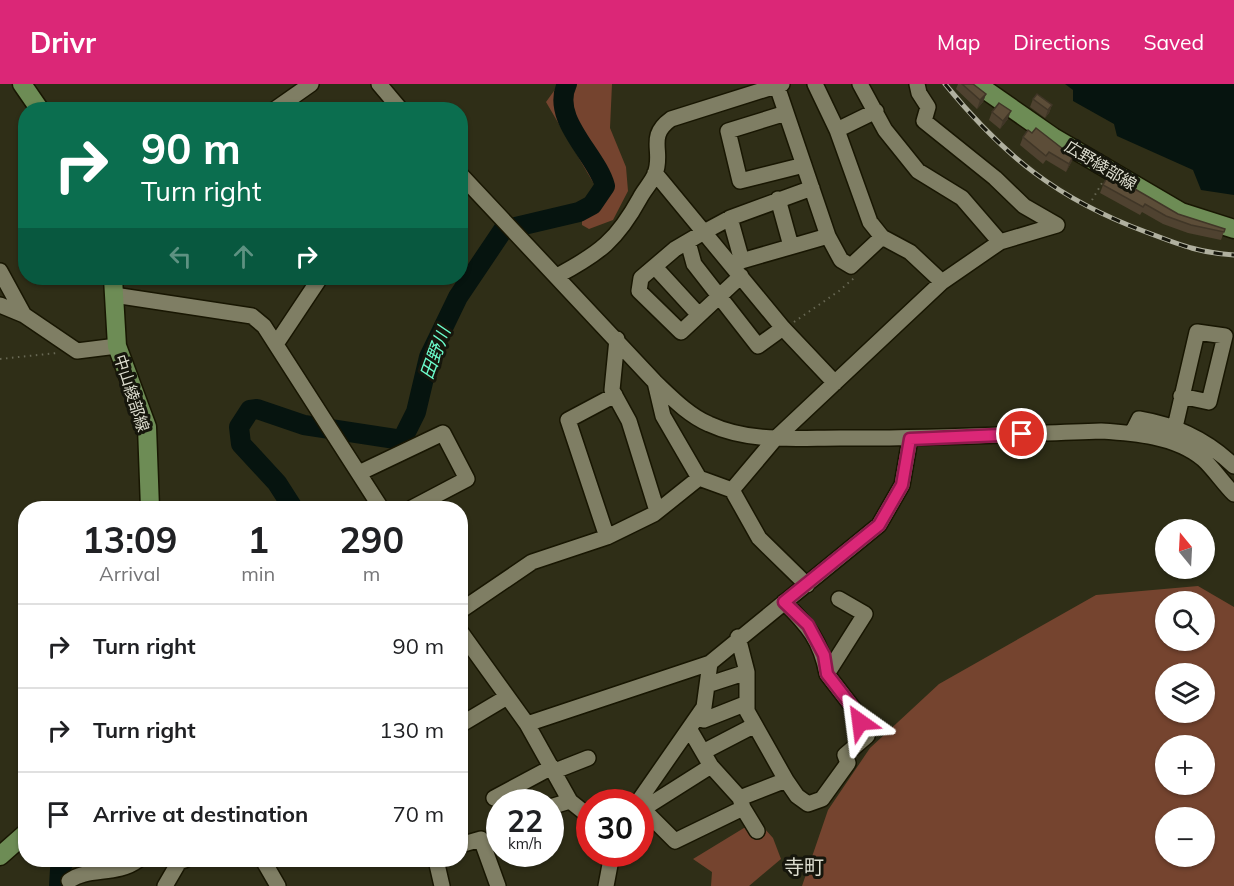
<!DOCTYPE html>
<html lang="en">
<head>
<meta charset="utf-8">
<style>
  :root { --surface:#fff; --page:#f2f2f2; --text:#202124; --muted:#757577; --line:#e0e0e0; --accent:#db2777 }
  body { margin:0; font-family:Mulish,"Noto Sans JP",sans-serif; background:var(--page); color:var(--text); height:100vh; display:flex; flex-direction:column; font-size:22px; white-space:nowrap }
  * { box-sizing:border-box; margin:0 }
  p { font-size:20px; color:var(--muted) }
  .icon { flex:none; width:33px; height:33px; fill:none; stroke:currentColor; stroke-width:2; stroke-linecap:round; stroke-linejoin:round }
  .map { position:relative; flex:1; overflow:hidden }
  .side { position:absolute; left:18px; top:417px; width:450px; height:366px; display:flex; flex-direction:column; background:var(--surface); border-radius:24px; box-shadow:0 2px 4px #0004 }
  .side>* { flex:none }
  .banner { position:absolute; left:18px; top:18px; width:450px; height:183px; border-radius:24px; box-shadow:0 2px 4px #0004; background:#0b6e4f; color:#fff; overflow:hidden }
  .needle { width:39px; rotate:342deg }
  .buttons { position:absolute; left:1155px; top:435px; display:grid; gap:12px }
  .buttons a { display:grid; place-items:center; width:60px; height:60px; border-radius:50%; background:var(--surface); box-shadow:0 2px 4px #0004; font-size:30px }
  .speed { position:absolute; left:486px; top:705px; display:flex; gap:12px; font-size:30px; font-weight:700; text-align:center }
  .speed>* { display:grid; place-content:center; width:78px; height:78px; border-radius:50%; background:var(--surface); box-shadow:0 2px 4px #0004; line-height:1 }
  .speed small { font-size:15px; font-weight:400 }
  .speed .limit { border:9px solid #d22; background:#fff; color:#111 }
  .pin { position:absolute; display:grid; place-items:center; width:51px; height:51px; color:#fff; margin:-26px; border:3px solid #fff; border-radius:50%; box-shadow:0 2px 6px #0007 }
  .me { position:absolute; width:66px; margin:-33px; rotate:329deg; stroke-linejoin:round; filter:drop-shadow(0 0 4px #0008) }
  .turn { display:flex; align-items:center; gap:21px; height:126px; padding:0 24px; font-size:27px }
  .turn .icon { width:78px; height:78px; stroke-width:2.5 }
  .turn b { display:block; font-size:42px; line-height:51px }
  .lanes { display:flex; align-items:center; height:57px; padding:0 24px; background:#0003; justify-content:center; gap:30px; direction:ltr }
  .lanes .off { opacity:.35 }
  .eta { display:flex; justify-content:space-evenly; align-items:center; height:102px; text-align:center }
  .eta b { font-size:36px; font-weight:700; line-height:42px }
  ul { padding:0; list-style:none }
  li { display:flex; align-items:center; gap:18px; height:84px; padding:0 24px; border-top:2px solid var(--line) }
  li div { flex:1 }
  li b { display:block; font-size:22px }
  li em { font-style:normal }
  header { display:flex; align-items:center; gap:36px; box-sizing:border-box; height:84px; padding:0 30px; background:var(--accent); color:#fff }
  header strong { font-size:28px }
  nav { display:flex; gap:33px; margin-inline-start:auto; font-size:21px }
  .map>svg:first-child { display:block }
  .green { fill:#75442f; fill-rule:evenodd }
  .water { fill:#06140f }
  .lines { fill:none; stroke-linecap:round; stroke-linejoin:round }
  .river { stroke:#06140f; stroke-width:20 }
  .minor-casing { stroke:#181602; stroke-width:18 }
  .major-casing { stroke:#181602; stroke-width:21 }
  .path { stroke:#676753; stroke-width:2; stroke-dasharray:1.5 4.5; stroke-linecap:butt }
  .minor { stroke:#7f7e64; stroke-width:15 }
  .major { stroke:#6d8c55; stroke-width:18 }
  .rail-casing { stroke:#b0b09f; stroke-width:5 }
  .rail { stroke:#16160c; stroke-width:3; stroke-dasharray:9; stroke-linecap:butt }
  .wall { fill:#4f4230 }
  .shaded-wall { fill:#403627 }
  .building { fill:#5c4d38; stroke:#403627; stroke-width:1.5 }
  .route-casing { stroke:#8e194d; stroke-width:15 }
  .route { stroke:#db2777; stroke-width:10 }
  .labels { text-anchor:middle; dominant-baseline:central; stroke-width:6; stroke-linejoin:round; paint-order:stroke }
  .street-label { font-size:16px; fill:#ddddcf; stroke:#16160c }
  .water-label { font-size:18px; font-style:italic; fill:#6cfccc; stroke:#16160c }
  .quarter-label { font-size:20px; fill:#ddddcf; stroke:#16160c }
</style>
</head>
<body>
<header>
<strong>Drivr</strong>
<nav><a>Map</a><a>Directions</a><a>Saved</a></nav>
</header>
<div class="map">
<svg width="1234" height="802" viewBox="0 0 1234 802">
  <rect width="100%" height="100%" fill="#2f2e17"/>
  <path class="green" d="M559,0H612L610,44L626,83L628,107L613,136L589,145L582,141V133L602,119L594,100L546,18Z
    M1198,502L1234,523V802H802L828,726L870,664L939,600L1096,511ZM1166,518H1204V556H1166ZM1166,590H1204V628H1166ZM1166,662H1204V700H1166ZM1166,734H1204V772H1166Z
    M757,736L773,754L781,775L749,802H711L712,788L693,775Z"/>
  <path class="water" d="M1065,0H1234V111L1201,106L1193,86L1117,52L1114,40L1073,17V6Z"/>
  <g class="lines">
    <path class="river" d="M293,424L277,399L241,360L239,343L250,326L257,325L304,341L402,356L416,328L429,273L458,213L503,146L579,128L592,121L605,102C597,71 550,35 567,0
      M59,802L60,785L65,776"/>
    <defs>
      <path id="minor" d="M379,0L401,26
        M815,0L837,46L870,138L882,153L910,168L942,198
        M917,0L919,9L928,23L924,37L995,94L1024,122L1057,141L1000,158
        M777,2L828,152L841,176L851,182L882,153
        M274,26L311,0
        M786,29L728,47L740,97L804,81
        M837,46L876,27
        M655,89L783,244L835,299
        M460,90L655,298C671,313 688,331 709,340C750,359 796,354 840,354C927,355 1014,350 1101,347C1134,349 1176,352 1203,375C1214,385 1223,399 1234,410
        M778,115L791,162
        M730,134L742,177
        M688,158L694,180L758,262L783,244
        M731,180L828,152
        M655,183L699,231
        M0,187L24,231
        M557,192C600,169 617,156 640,114C644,106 652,98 655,90C664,67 646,53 671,35L782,0
        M741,192L681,248L639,207L641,194L675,165L704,148L730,134L812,104
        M114,211L252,232L264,242L381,424
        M0,221L24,231L77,267L117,262
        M617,255L612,306L629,337L657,427
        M276,260L320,194
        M655,298L663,332L699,394L732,406L759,454L807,501
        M1175,343L1197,248L1225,252L1209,318L1181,312
        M1132,349L1139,335C1175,341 1207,356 1234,382
        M359,389L443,349L467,395L412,424
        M732,406L775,355L942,198L1000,158L962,114L918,87L885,46L860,0
        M607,453L568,336L615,311
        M784,518C808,541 821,557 827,590L865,530L839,515
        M460,527L532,478L607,453L654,430L699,394
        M460,547L527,640L570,717L590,733
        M738,553L747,588V627L786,696L740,714
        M707,601L747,588
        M697,634L704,636L747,619
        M527,640L710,579L879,441L902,401L910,355
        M460,641L507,613
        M703,668L755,641
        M555,687L588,674
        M786,696L797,712L808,720L822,715L848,679L845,671L867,652L854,625L827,590
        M494,714L552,683
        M638,718L704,623L710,579
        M640,722L675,757L743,724L740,714L711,682
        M550,723L570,717
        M743,724L757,747
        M643,725L711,682L690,646
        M460,761L481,755L498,802
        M263,776L278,802
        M436,776L442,802
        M69,797C87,783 117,792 138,776
        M165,802L179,778L185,776
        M606,802L612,770"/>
      <path id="major" d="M22,0L40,26
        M977,0L1053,53L1181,128L1234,145
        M113,194L117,262L147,343L150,424
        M0,772L26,749"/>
    </defs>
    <use href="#minor" class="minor-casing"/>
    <use href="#major" class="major-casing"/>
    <path class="path" d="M1092,116L1102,99
      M794,238L839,207L854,194
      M0,275L57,269"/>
    <use href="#minor" class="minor"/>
    <use href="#major" class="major"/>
    <defs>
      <path id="rail" d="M945,0C1004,72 1057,115 1146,148C1178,160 1199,169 1234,171"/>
    </defs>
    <use href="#rail" class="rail-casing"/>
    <use href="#rail" class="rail"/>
  </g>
  <path class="wall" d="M958,0H973L986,10L983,18L977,25L956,5Z
    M1033,15L1052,21L1049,29L1045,34L1030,23Z
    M992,28L1008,35L1000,45L989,36Z
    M1032,49L1063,65L1075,69L1072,77L1066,88L1046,76L1043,80L1020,61L1023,53Z
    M1103,101L1178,130L1225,145L1221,156L1188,149L1163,140L1142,128L1140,131L1100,109Z"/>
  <path class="shaded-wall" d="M986,10L983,18L977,25L980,16Z
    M1052,21L1049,29L1045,34L1048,26Z
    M1011,27L1008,35L1000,45L1003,37Z
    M1075,69L1072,77L1066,88L1069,80Z"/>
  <path class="building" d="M962,0H973L986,10L980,16Z
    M1037,10L1052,21L1048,26L1033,15Z
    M999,19L1011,27L1003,37L992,28Z
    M1036,44L1063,65L1065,63L1075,69L1069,80L1049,68L1046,72L1023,53L1028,46L1032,49Z
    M1109,90L1178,130L1225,145L1224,148L1191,141L1166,132L1145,120L1143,123L1103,101Z"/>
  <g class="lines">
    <defs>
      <path id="route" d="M860,638L854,625L827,590L824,571L808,541L784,518L879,441L902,401L910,355L1022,350"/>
    </defs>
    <use href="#route" class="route-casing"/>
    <use href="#route" class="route"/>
  </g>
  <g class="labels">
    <g class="street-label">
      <text transform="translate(1101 81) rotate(31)">広野綾部線</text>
      <text transform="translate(132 309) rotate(72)">中山綾部線</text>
    </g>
    <g class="water-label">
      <text transform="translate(435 269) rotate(-70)">田野川</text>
    </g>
    <g class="quarter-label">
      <text x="804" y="782">寺町</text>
    </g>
  </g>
</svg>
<div class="buttons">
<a><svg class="needle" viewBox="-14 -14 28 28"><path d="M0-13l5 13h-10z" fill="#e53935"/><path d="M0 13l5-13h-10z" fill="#757577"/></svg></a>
<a><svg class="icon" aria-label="search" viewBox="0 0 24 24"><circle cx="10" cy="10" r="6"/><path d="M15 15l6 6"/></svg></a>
<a><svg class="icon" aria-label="layers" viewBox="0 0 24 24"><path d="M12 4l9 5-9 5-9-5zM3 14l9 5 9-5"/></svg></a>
<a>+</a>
<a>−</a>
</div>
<div class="speed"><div>22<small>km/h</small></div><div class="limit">30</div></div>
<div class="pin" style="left:1022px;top:350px;background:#d93025"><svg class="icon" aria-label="arrive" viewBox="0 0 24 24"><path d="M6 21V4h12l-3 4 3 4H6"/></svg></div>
<svg class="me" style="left:860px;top:638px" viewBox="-20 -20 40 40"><path d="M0-17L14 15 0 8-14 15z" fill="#db2777" stroke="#fff" stroke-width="4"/></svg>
<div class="banner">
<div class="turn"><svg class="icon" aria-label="right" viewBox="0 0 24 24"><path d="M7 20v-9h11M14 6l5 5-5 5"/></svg><div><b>90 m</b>Turn right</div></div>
<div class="lanes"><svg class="icon off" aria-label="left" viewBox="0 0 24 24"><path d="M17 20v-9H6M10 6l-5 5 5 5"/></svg><svg class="icon off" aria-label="ahead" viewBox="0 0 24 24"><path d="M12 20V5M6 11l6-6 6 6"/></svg><svg class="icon" aria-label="right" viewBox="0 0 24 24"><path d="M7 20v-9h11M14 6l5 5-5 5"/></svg></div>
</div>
<section class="side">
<div class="eta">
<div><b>13:09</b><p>Arrival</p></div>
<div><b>1</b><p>min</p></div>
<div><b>290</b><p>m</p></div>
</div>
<ul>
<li><svg class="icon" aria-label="right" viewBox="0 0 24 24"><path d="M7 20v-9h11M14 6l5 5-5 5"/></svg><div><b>Turn right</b></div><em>90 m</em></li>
<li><svg class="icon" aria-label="right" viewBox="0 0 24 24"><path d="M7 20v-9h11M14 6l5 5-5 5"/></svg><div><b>Turn right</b></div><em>130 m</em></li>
<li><svg class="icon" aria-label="arrive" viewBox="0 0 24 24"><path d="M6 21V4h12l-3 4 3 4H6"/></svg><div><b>Arrive at destination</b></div><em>70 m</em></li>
</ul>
</section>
</div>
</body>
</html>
